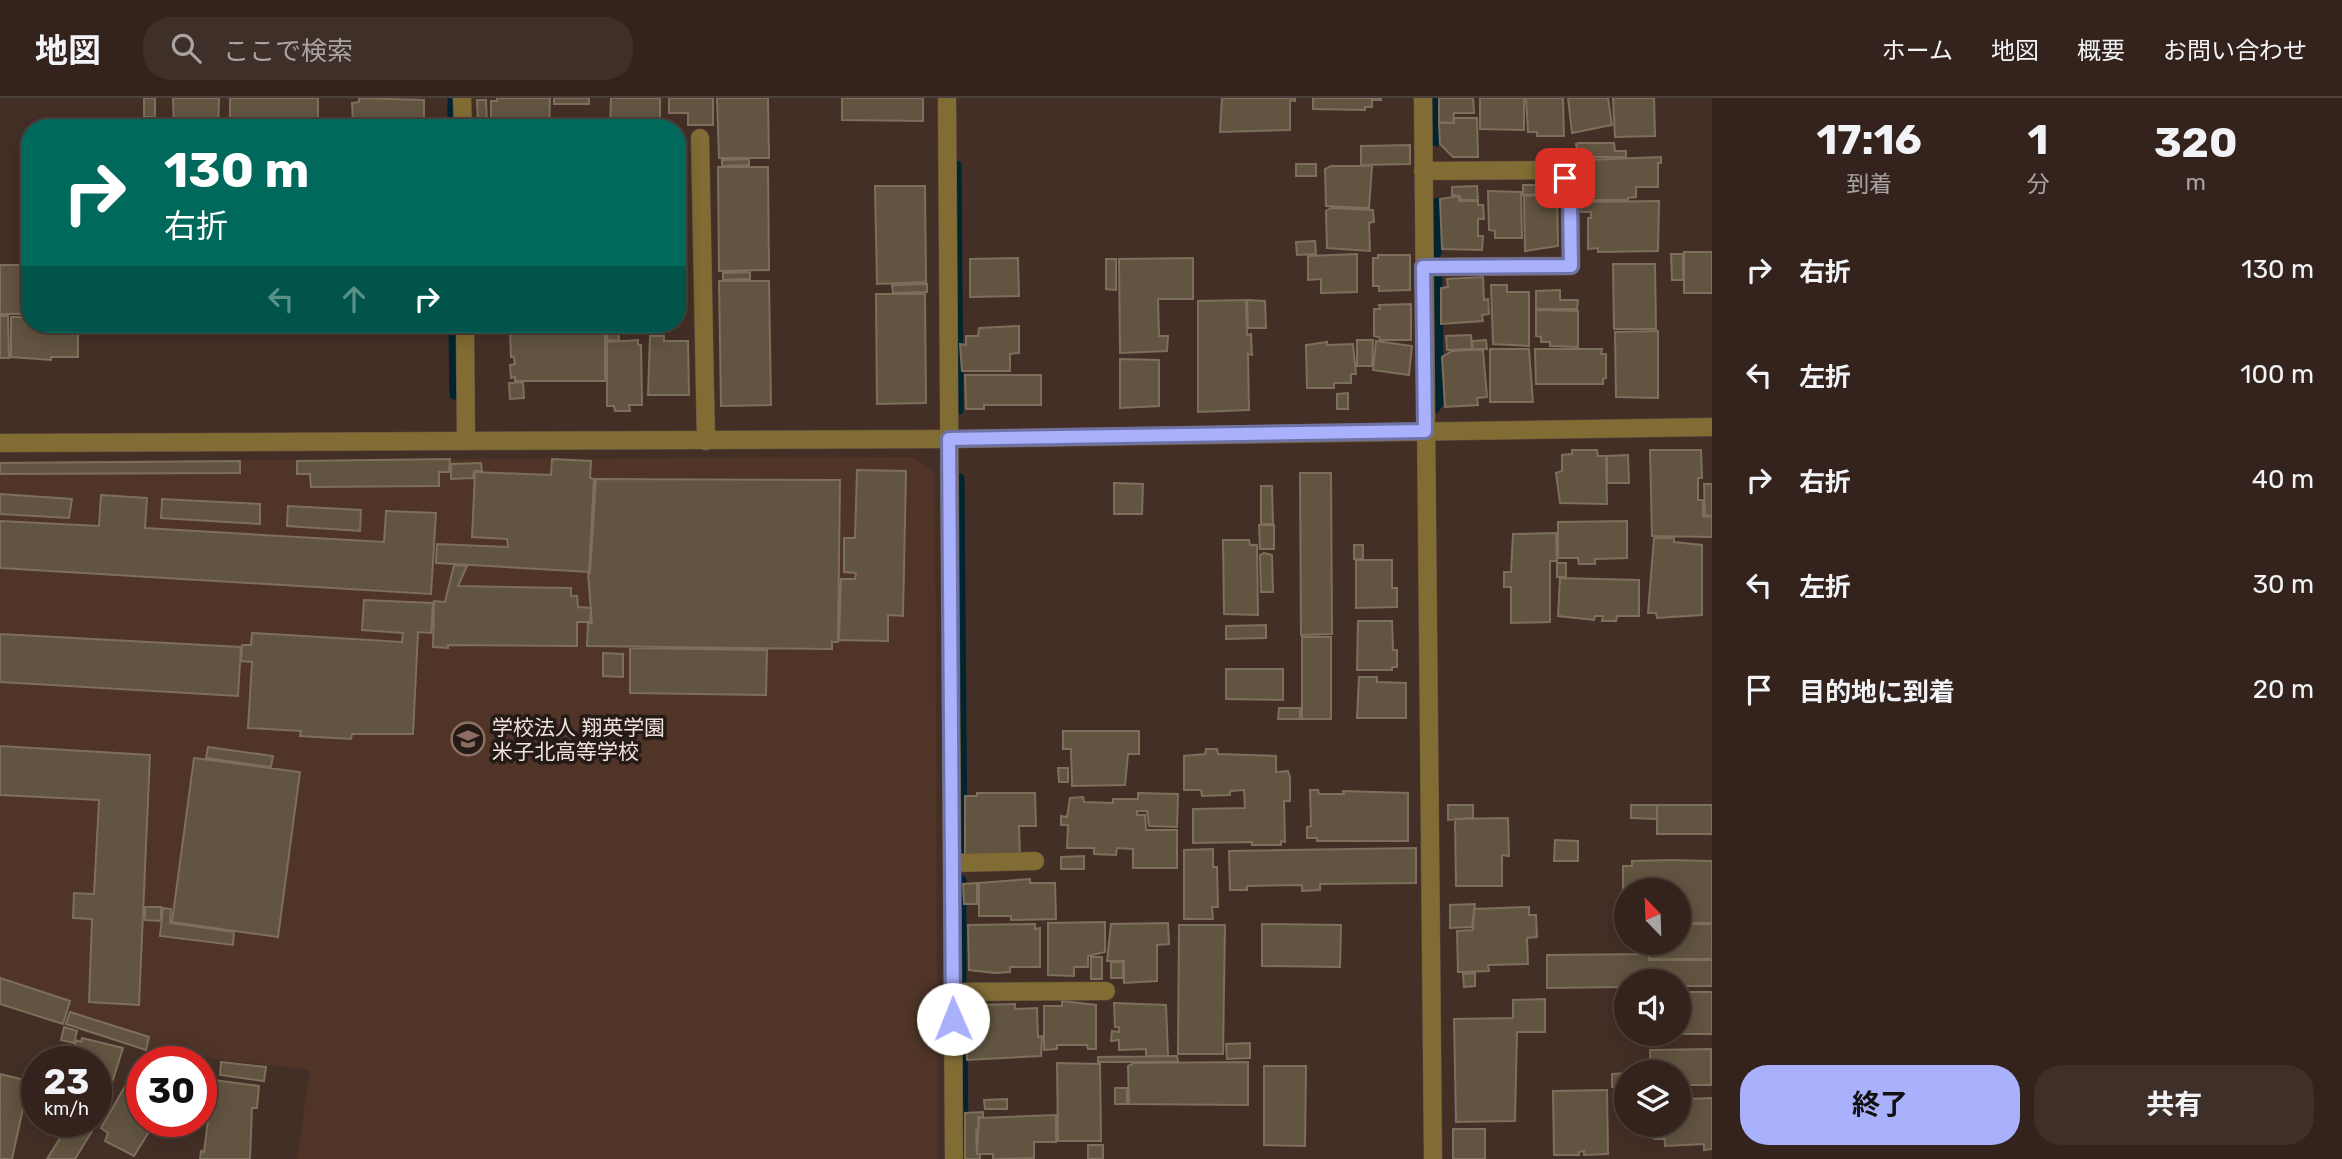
<!DOCTYPE html>
<html lang="ja">
<head>
<meta charset="utf-8">
<style>
  :root { --surface:#33231c; --page:#3e2f29; --text:#f1f3f6; --muted:#a9a4a3; --line:#4e403b; --accent:#a9b0fc }
  body { margin:0; font-family:Rubik,"Noto Sans JP",sans-serif; background:var(--page); color:var(--text); height:100vh; display:flex; flex-direction:column; font-size:26px; white-space:nowrap }
  * { box-sizing:border-box; margin:0 }
  p { font-size:23px; color:var(--muted) }
  .icon { flex:none; width:38px; height:38px; fill:none; stroke:currentColor; stroke-width:2; stroke-linecap:round; stroke-linejoin:round }
  .map { position:relative; flex:1; overflow:hidden }
  .panel { display:flex; flex-direction:column; background:var(--surface); width:630px }
  .panel>* { flex:none }
  .top-card { position:absolute; left:21px; top:21px; width:665px; height:214px; border-radius:28px; box-shadow:0 4px 18px #0003,0 0 0 2px var(--line); background:#00695c; color:#fff; overflow:hidden }
  .needle { width:46px; rotate:337deg }
  .tools { position:absolute; left:1614px; top:780px; display:grid; gap:14px }
  .tools a { display:grid; place-items:center; width:77px; height:77px; border-radius:50%; background:var(--surface); box-shadow:0 4px 18px #0003,0 0 0 2px var(--line); font-size:35px }
  .speed { position:absolute; left:21px; top:948px; display:flex; gap:14px; font-size:35px; font-weight:700; text-align:center }
  .speed>* { display:grid; place-content:center; width:91px; height:91px; border-radius:50%; background:var(--surface); box-shadow:0 4px 18px #0003,0 0 0 2px var(--line); line-height:1 }
  .speed small { font-size:18px; font-weight:400 }
  .speed .limit { border:10px solid #d22; background:#fff; color:#111 }
  .pin { position:absolute; display:grid; place-items:center; width:60px; height:60px; color:#fff; margin:-30px; border-radius:14px; box-shadow:0 4px 10px #0006 }
  .me { position:absolute; width:77px; margin:-38px; rotate:359deg; stroke-linejoin:round; filter:drop-shadow(0 0 5px #0008) }
  .turn { display:flex; align-items:center; gap:24px; height:147px; padding:0 28px; font-size:32px }
  .turn .icon { width:91px; height:91px; stroke-width:2.5 }
  .turn b { display:block; font-size:49px; line-height:60px }
  .lanes { display:flex; align-items:center; height:66px; padding:0 28px; background:#0003; justify-content:center; gap:35px; direction:ltr }
  .lanes .off { opacity:.35 }
  .eta { display:flex; justify-content:space-evenly; align-items:center; height:119px; text-align:center }
  .eta b { font-size:42px; font-weight:700; line-height:49px }
  .primary-button { display:flex; gap:14px; margin-top:auto; padding:14px 28px }
  .primary-button a { flex:1; height:80px; border-radius:28px; background:var(--accent); color:#111; font-size:28px; font-weight:700; line-height:80px; text-align:center }
  .primary-button a+a { background:var(--page); color:var(--text) }
  ul { padding:0; list-style:none }
  li { display:flex; align-items:center; gap:21px; height:105px; padding:0 28px }
  li div { flex:1 }
  li b { display:block; font-size:26px }
  li em { font-style:normal }
  header { display:flex; align-items:center; gap:42px; box-sizing:border-box; height:98px; padding:0 35px; background:var(--surface); border-bottom:2px solid var(--line) }
  header strong { font-size:33px }
  nav { display:flex; gap:38px; margin-inline-start:auto; font-size:24px }
  .search { width:490px; height:63px; background:var(--page); display:flex; align-items:center; gap:18px; box-sizing:border-box; padding:0 24px; border-radius:28px; color:var(--muted); font-size:26px }
  main { display:flex; flex:1; min-height:0 }
  .map>svg:first-child { display:block }
  .built { fill:#4f3427 }
  .lines { fill:none; stroke-linecap:round; stroke-linejoin:round }
  .stream { stroke:#002531; stroke-width:9 }
  .building { fill:#615440; stroke:#7d6f5b; stroke-width:2 }
  .service-casing { stroke:#604c43; stroke-width:19 }
  .minor-casing { stroke:#604c43; stroke-width:19 }
  .tertiary-casing { stroke:#604c43; stroke-width:19 }
  .service { stroke:#816c33; stroke-width:18 }
  .minor { stroke:#816c33; stroke-width:18 }
  .tertiary { stroke:#816c33; stroke-width:18 }
  .route-casing { stroke:#6e72a4; stroke-width:18 }
  .route { stroke:#a9b0fc; stroke-width:12 }
  .labels { text-anchor:middle; dominant-baseline:central; stroke-width:7; stroke-linejoin:round; paint-order:stroke }
  .poi-label { font-size:21px; fill:#f0e2dc; stroke:#241a16; text-anchor:start }
</style>
</head>
<body>
<header>
<strong>地図</strong>
<div class="search"><svg class="icon" aria-label="search" viewBox="0 0 24 24"><circle cx="10" cy="10" r="6"/><path d="M15 15l6 6"/></svg>ここで検索</div>
<nav><a>ホーム</a><a>地図</a><a>概要</a><a>お問い合わせ</a></nav>
</header>
<main>
<div class="map">
<svg width="1712" height="1061" viewBox="0 0 1712 1061">
  <rect width="100%" height="100%" fill="#442f26"/>
  <path class="built" d="M913,359L935,375L938,1061H297L310,972L146,953L0,907V363Z"/>
  <g class="lines">
    <path class="stream" d="M452,0V30
      M1436,0V44
      M957,67L959,312
      M1437,104V155
      M453,226L454,297
      M1435,311L1439,305L1438,181
      M960,380L963,757
      M962,782V883
      M963,904L964,1061"/>
  </g>
  <path class="building" d="M144,0H155V19H144Z
    M173,0H219L218,30H174Z
    M230,0H318V21H285V30H230Z
    M359,0L424,2V30H359L353,24L352,5L359,4Z
    M497,0H550L549,30H491V3H497Z
    M554,0H589V6H554Z
    M611,0H660V30H610Z
    M669,0H713V27H688V15H669Z
    M717,0H768L769,60H719Z
    M842,0H923V23L842,22Z
    M1222,0H1295V3L1290,2V32L1220,34Z
    M1313,0H1381V2H1372V9H1365V12L1313,11Z
    M1439,0H1473L1474,15H1454L1453,25L1439,24Z
    M1480,0H1524V32L1480,31Z
    M1526,0H1563L1564,38H1537V34H1528Z
    M1568,0H1608L1612,27L1572,35Z
    M1613,0H1654L1655,38L1615,39Z
    M477,2H486L487,25H478Z
    M1454,20H1477L1478,59H1453L1440,46L1439,25H1454Z
    M1579,45H1614L1615,53H1626V59H1579L1576,46Z
    M1410,47V66L1361,67V48Z
    M1661,59V65H1658V89H1636V99L1628,100V102H1585V81H1589L1585,62Z
    M749,61V67L722,68V62Z
    M1296,66H1316V78H1296Z
    M1331,68H1372L1369,110L1326,108L1325,71Z
    M718,69H768L769,172L719,173Z
    M1523,87H1546V96L1523,97Z
    M875,88H925L926,184L877,186Z
    M1477,88L1478,102H1461L1460,98L1452,97V89Z
    M1488,93L1521,94L1522,140H1495V133L1489,132Z
    M1557,96L1558,148L1525,153L1524,98Z
    M1459,98V103H1478V107H1483L1484,121H1478V138H1483L1482,152L1442,151L1440,101Z
    M1659,103L1658,153L1598,154V150L1588,151V120H1591V114H1581L1580,104Z
    M1331,110L1373,112L1374,124L1369,125L1370,153L1327,150L1326,113Z
    M1315,143L1316,156L1297,157L1296,144Z
    M1684,154H1712V195H1684Z
    M1357,156V194L1321,195V181L1308,182V158Z
    M1671,156H1683V182H1672Z
    M1378,157H1410V192L1379,193V188H1373V160H1378Z
    M1018,160L1019,198L970,199V161Z
    M1193,160V201H1158L1159,238H1168L1167,253L1120,255L1119,161Z
    M1106,161H1116V192L1106,191Z
    M1613,166H1655L1656,231H1614Z
    M0,167H30V216H0Z
    M750,174V181L723,182V175Z
    M1483,179L1484,202L1488,201L1489,216L1482,217L1483,223L1441,226V190L1448,189L1447,181Z
    M719,183H769L771,307L721,308Z
    M927,186V194L893,195L892,187Z
    M1491,187H1507V194H1529V248L1493,246Z
    M1560,192V202H1578L1577,211H1536V193Z
    M876,196H925L926,305L877,306Z
    M1246,202L1247,237L1251,236L1252,257L1248,256L1249,312L1198,314V203Z
    M1247,202L1265,203L1266,230H1248Z
    M1411,206V242H1380L1379,239L1374,238V211H1380L1379,207Z
    M1536,212L1578,213V249L1550,248V244H1541V239L1536,238Z
    M0,218H8L9,260H0Z
    M11,219H30V226H78V259H51V262L11,259Z
    M607,226H614V230H618L619,243L607,242Z
    M1019,228V255L1010,256V273H962L960,246L966,247V238H978L979,230Z
    M605,230V283H515V279L511,280L510,267L515,266L514,259H511L510,234Z
    M1658,233V300L1616,299L1615,234Z
    M1471,237L1472,251L1447,252L1446,238Z
    M650,238H664V243H688L689,297H648Z
    M638,242V247H641L642,307H629L630,313H615L614,308H607V244Z
    M1357,242H1373L1372,268H1357Z
    M1486,242L1487,251H1473L1472,243Z
    M1376,243L1412,248L1409,277L1373,272Z
    M1327,244V247L1353,246L1356,276H1351V285H1334V290H1307L1306,247Z
    M1490,251H1529L1533,304H1490Z
    M1535,251H1602L1601,256H1606V280L1603,281V286H1536Z
    M1469,252H1483L1487,299L1477,300L1478,307L1445,309L1442,259L1452,253Z
    M1120,261L1159,262V308L1120,310Z
    M965,277H1041V307H984V311H966Z
    M523,284L524,300L510,301L509,285Z
    M1348,295V311H1337V296Z
    M1572,352H1597L1598,358H1606L1607,406L1560,405L1556,375L1562,373V357L1572,356Z
    M1650,352H1701L1702,380H1698V402H1703V418L1712,419V439L1652,438Z
    M1628,357L1629,385H1607V358Z
    M450,361L449,374H439V388L311,389L310,376H297V363Z
    M552,361L591,363L590,380L594,381L589,474L436,465L437,446L508,449L507,441L472,439L475,374L551,377Z
    M240,363V375L0,376V365Z
    M481,365L482,373H474L473,380L451,381V366Z
    M857,372L906,373L903,518L888,517V543L839,542L841,481H855L856,475L844,474V440H855Z
    M1300,375H1331L1332,536L1301,537Z
    M596,381L840,382L838,544H832V551L587,548L588,525H592L588,475H590Z
    M1114,385L1143,386L1142,416H1114Z
    M1704,386H1712V418L1705,417Z
    M1261,388H1272L1273,426H1261Z
    M0,396L72,401L69,420L0,416Z
    M101,397L147,400L145,430L384,444L386,413L436,415L431,496L0,470V423L99,428Z
    M162,401L260,406V426L161,420Z
    M288,408L361,412L360,433L287,428Z
    M1627,423V460L1595,461V466H1579L1578,460H1558V424Z
    M1259,427H1274V451H1260Z
    M1556,435L1557,463H1550V524L1511,525V489H1504V474H1511L1513,436Z
    M1654,440H1674V444L1702,447V517L1657,520L1656,515H1648Z
    M1223,442H1249L1250,447H1257L1258,517L1224,516Z
    M1354,447H1363V461H1354Z
    M1264,455L1272,457L1273,494H1261L1260,457Z
    M1356,462H1392V490H1397V509L1356,510Z
    M1557,465H1566V479H1557Z
    M454,467L467,468L458,488L571,490V498H577L578,509L591,510L590,524H577V548L448,547V550L433,549L434,503L445,504Z
    M1560,480L1639,482V518H1617L1616,523H1602L1603,518H1595L1594,522L1558,518Z
    M364,502L433,505L431,535L418,534L413,636H352L351,641L300,638L301,633L248,630L252,564L241,563L242,547H251L252,535L402,544L403,535L362,532Z
    M1358,523H1392L1393,552H1397V569H1392V572H1357Z
    M1266,527V540L1226,541V528Z
    M0,536L241,549L238,598L0,584Z
    M1302,539H1331V621H1302Z
    M630,550L767,552L766,597L630,595Z
    M603,555L623,556V579L603,578Z
    M1226,571H1283V602L1226,601Z
    M1359,579H1377V584L1406,585V620H1357Z
    M1279,610H1300V621H1278Z
    M1063,633H1139V656H1128L1125,687L1072,688L1071,651H1063Z
    M0,648L150,657L139,907L89,904L92,821L73,820L74,795L94,796L99,702L0,697Z
    M208,649L273,658L271,669L206,660Z
    M1206,651H1217L1218,656L1276,658V674L1288,673L1290,680V703H1284L1285,744L1281,743V747H1252V744L1193,745V711L1245,710L1244,692L1230,693V697L1202,698L1201,692H1184V658L1205,656Z
    M194,660L300,674L278,839L172,824Z
    M1058,670H1068V684H1059Z
    M1310,692H1318L1319,696H1344L1343,693L1408,695V743H1317V740H1307V729L1311,728Z
    M977,695H1035L1036,728H1019L1020,757H965V698H977Z
    M1138,695L1178,696L1177,729L1149,728L1147,713H1137V717H1145L1146,732H1177V770H1133V751L1117,750L1116,757L1094,756V750H1067L1068,727H1061V718L1067,719L1070,700L1083,699L1084,704L1113,705V701H1138Z
    M1448,707H1473V720L1448,722Z
    M1631,707H1657V721L1631,720Z
    M1657,707H1712V736H1657Z
    M1508,720L1509,758L1502,757V788H1456L1455,721Z
    M1555,742L1578,743V763H1554Z
    M1416,750V785L1320,786V792L1302,793V787L1247,788V792H1230L1229,753Z
    M1213,751V769H1217L1218,809H1212L1213,821H1184V752Z
    M1084,758V771H1061V759Z
    M1670,762L1712,763V825H1678V793H1626V799H1623V768H1632V763Z
    M1030,781V785H1055L1056,821L1011,822V818H979V785Z
    M977,785V806H964L963,786Z
    M1475,806L1472,829L1450,830V807Z
    M145,809H161V823L145,822Z
    M1529,809V817H1536L1537,839L1527,840L1528,866L1488,867L1489,873L1458,874L1457,833L1473,832L1474,811Z
    M163,810L171,811L170,825L234,834L233,847L160,838Z
    M1105,824V854L1088,858V869H1074V878L1048,877V825Z
    M1168,825L1169,846L1157,847V883L1124,885V863H1107L1111,826Z
    M1035,826V831L1040,830V869H1010V874L995,875L969,872L968,827Z
    M1262,826L1341,827L1340,869L1262,868Z
    M1678,826H1712V861H1650V845H1678Z
    M1179,827H1225L1223,956H1178Z
    M1649,856V862H1712V888H1678V884H1626V889L1547,890V857Z
    M1091,859H1102V881H1091Z
    M1111,864H1123V880H1111Z
    M1475,875V888L1464,889L1463,876Z
    M0,880L70,903L63,926L0,906Z
    M1678,894H1712V936H1678Z
    M1545,901V934H1517L1515,1023L1456,1024L1454,921L1513,920V902Z
    M1062,903L1096,907V951H1088L1087,947H1057V951L1044,952V908H1062Z
    M1114,905L1166,907L1168,958H1146V951L1119,952V942L1111,943L1112,933L1119,934V929H1115Z
    M1015,906V911L1037,910L1038,939L1042,938L1041,958L967,962L966,927H979L978,907Z
    M70,914L149,939L146,952L66,926Z
    M64,929L77,933L74,945L61,942Z
    M82,940L123,950L104,1010L96,1008V964H77L79,957L73,955L76,942L81,944Z
    M1250,945V960L1227,961L1226,946Z
    M1711,951V987H1678V975H1651L1650,952Z
    M153,954L183,958L182,964H152Z
    M1177,958L1178,964H1098V959Z
    M221,964L266,969L264,983L220,977Z
    M1248,964V1007L1129,1006L1128,968L1134,965Z
    M1057,965L1100,966L1101,1043H1058Z
    M1264,968H1306L1305,1048L1264,1047Z
    M136,969L142,972V1024H155L134,1058L105,1043L108,1035L101,1030Z
    M1626,975V989H1612V976Z
    M0,976L29,983L12,1061H0Z
    M213,982L259,988L257,1010H252L250,1061H200L201,1053L204,1054Z
    M1115,990H1127V1006H1115Z
    M1607,992L1608,1056L1584,1057V1053L1579,1054V1057H1554L1553,993Z
    M1678,996H1685L1686,1001L1712,1000V1051L1704,1052V1046L1665,1048L1664,1027H1678Z
    M1007,1001V1011H985L984,1002Z
    M983,1014V1019H978L979,1031L976,1032L977,1056H980V1061H965V1015Z
    M1056,1017V1044H1034V1060L993,1061V1056H977L979,1020Z
    M70,1024L97,1025L75,1061H47Z
    M1653,1027H1663L1664,1041H1654Z
    M1453,1031H1485V1061H1453Z
    M1088,1047H1103V1061H1088Z"/>
  <g class="lines">
    <defs>
      <path id="service" d="M952,765L1035,763
        M953,894L1106,893"/>
      <path id="minor" d="M462,0L463,30
        M947,0L954,1061
        M1423,0L1433,1061
        M700,40L706,343
        M1423,73L1550,72L1563,77L1570,100L1571,168L1423,169
        M465,226L466,342"/>
      <path id="tertiary" d="M0,345L949,341L1712,329"/>
    </defs>
    <use href="#service" class="service-casing"/>
    <use href="#minor" class="minor-casing"/>
    <use href="#tertiary" class="tertiary-casing"/>
    <use href="#service" class="service"/>
    <use href="#minor" class="minor"/>
    <use href="#tertiary" class="tertiary"/>
  </g>
  <g class="lines">
    <defs>
      <path id="route" d="M953,921L949,341L1425,333L1423,169L1571,168L1570,100L1565,80"/>
    </defs>
    <use href="#route" class="route-casing"/>
    <use href="#route" class="route"/>
  </g>
  <defs>
    <symbol id="school-ring" viewBox="-11 -11 22 22"><circle r="9.5" fill="#241a16" stroke="#8d6e63" stroke-width="1.5"/><path d="M0-5L7-2L0 1L-7-2ZM-4 1L0 2.5L4 1V4Q0 6-4 4Z" fill="#8d6e63"/></symbol>
  </defs>
  <g fill-rule="evenodd">
    <use href="#school-ring" x="449" y="622" width="38" height="38"/>
  </g>
  <g class="labels">
    <g class="poi-label">
      <text x="492" y="629">学校法人 翔英学園<tspan x="492" dy="24">米子北高等学校</tspan></text>
    </g>
  </g>
</svg>
<div class="tools">
<a><svg class="needle" viewBox="-14 -14 28 28"><path d="M0-13l5 13h-10z" fill="#e53935"/><path d="M0 13l5-13h-10z" fill="#a9a4a3"/></svg></a>
<a><svg class="icon" aria-label="sound" viewBox="0 0 24 24"><path d="M4 9h4l5-4v14l-5-4H4zM17 9q2 3 0 6"/></svg></a>
<a><svg class="icon" aria-label="layers" viewBox="0 0 24 24"><path d="M12 4l9 5-9 5-9-5zM3 14l9 5 9-5"/></svg></a>
</div>
<div class="speed"><div>23<small>km/h</small></div><div class="limit">30</div></div>
<div class="pin" style="left:1565px;top:80px;background:#d93025"><svg class="icon" aria-label="arrive" viewBox="0 0 24 24"><path d="M6 21V4h12l-3 4 3 4H6"/></svg></div>
<svg class="me" style="left:953px;top:921px" viewBox="-20 -20 40 40"><circle r="19" fill="#fff"/><path d="M0-13L10 11 0 6-10 11z" fill="#a9b0fc"/></svg>
<div class="top-card">
<div class="turn"><svg class="icon" aria-label="right" viewBox="0 0 24 24"><path d="M7 20v-9h11M14 6l5 5-5 5"/></svg><div><b>130 m</b>右折</div></div>
<div class="lanes"><svg class="icon off" aria-label="left" viewBox="0 0 24 24"><path d="M17 20v-9H6M10 6l-5 5 5 5"/></svg><svg class="icon off" aria-label="ahead" viewBox="0 0 24 24"><path d="M12 20V5M6 11l6-6 6 6"/></svg><svg class="icon" aria-label="right" viewBox="0 0 24 24"><path d="M7 20v-9h11M14 6l5 5-5 5"/></svg></div>
</div>
</div>
<section class="panel">
<div class="eta">
<div><b>17:16</b><p>到着</p></div>
<div><b>1</b><p>分</p></div>
<div><b>320</b><p>m</p></div>
</div>
<ul>
<li><svg class="icon" aria-label="right" viewBox="0 0 24 24"><path d="M7 20v-9h11M14 6l5 5-5 5"/></svg><div><b>右折</b></div><em>130 m</em></li>
<li><svg class="icon" aria-label="left" viewBox="0 0 24 24"><path d="M17 20v-9H6M10 6l-5 5 5 5"/></svg><div><b>左折</b></div><em>100 m</em></li>
<li><svg class="icon" aria-label="right" viewBox="0 0 24 24"><path d="M7 20v-9h11M14 6l5 5-5 5"/></svg><div><b>右折</b></div><em>40 m</em></li>
<li><svg class="icon" aria-label="left" viewBox="0 0 24 24"><path d="M17 20v-9H6M10 6l-5 5 5 5"/></svg><div><b>左折</b></div><em>30 m</em></li>
<li><svg class="icon" aria-label="arrive" viewBox="0 0 24 24"><path d="M6 21V4h12l-3 4 3 4H6"/></svg><div><b>目的地に到着</b></div><em>20 m</em></li>
</ul>
<div class="primary-button"><a>終了</a><a>共有</a></div>
</section>
</main>
</body>
</html>
